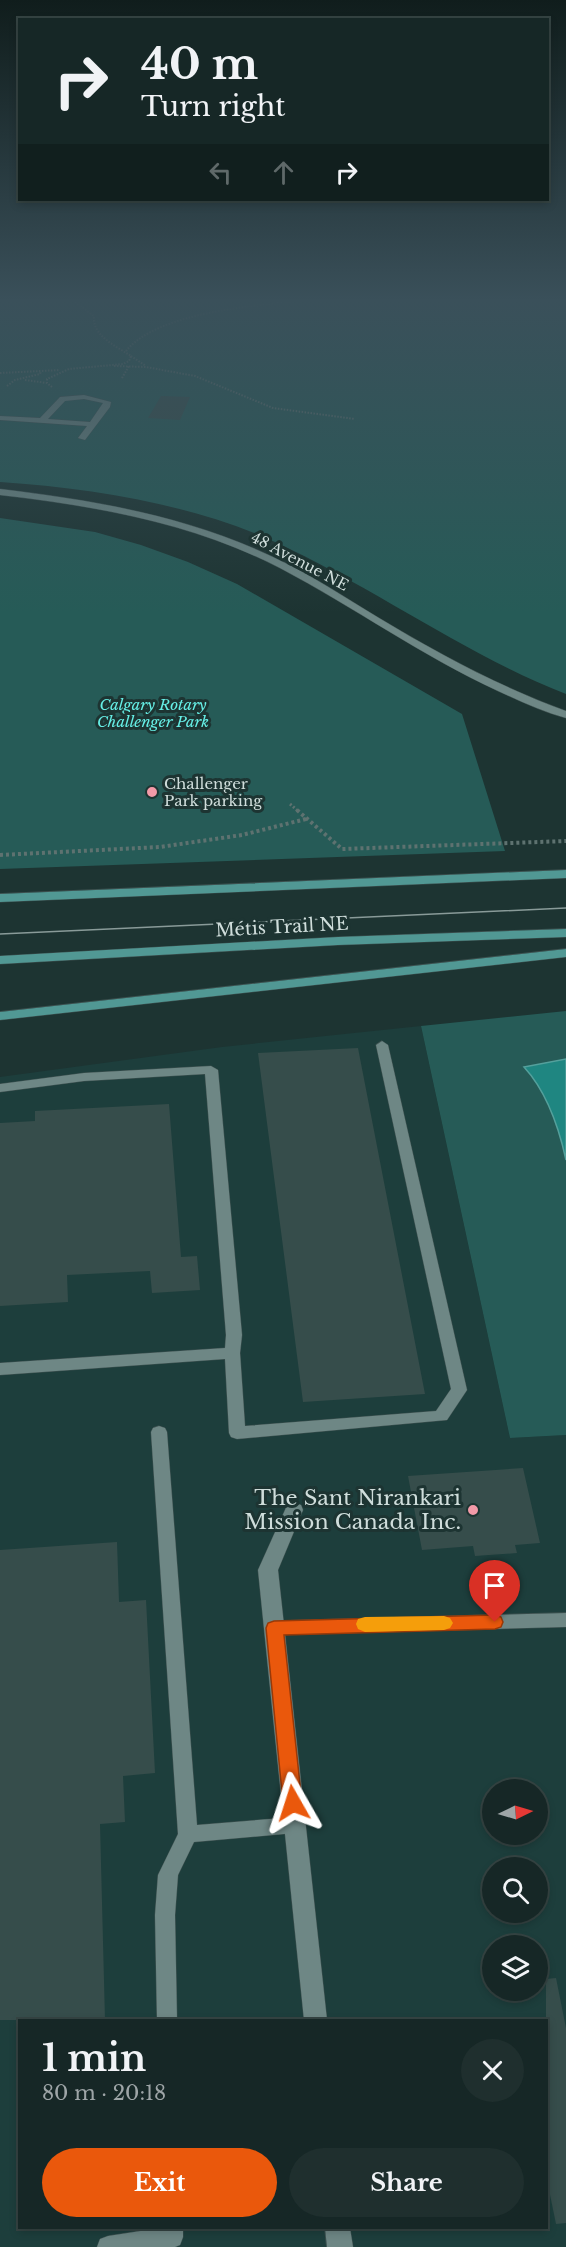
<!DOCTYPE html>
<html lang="en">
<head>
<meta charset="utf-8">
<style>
  :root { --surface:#162726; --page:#1f2f2e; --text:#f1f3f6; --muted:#9ea5a7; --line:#354443; --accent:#ea580c }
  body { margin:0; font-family:"Libre Baskerville",serif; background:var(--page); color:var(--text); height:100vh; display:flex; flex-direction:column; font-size:22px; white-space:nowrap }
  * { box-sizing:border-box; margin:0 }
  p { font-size:20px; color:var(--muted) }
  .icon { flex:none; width:33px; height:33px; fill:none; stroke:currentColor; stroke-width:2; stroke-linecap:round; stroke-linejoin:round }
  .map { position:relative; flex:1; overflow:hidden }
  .sheet { position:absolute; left:18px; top:2019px; width:530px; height:210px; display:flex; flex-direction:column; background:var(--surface); border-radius:0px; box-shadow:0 3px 9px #0003,0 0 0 2px var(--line) }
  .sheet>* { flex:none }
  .guide { position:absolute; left:18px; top:18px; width:531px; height:183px; border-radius:0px; box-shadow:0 3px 9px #0003,0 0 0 2px var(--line); background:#162726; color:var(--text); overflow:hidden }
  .needle { width:39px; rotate:85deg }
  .fabs { position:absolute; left:482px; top:1779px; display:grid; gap:12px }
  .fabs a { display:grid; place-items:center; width:66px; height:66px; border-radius:50%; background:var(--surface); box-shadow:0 3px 9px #0003,0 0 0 2px var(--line); font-size:30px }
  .pin { position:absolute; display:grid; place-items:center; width:51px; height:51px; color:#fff; margin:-62px -26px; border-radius:50% 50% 50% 0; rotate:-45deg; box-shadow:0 0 6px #0007 }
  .pin .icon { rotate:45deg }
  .me { position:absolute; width:66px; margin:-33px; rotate:354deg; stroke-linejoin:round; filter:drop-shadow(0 0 4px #0008) }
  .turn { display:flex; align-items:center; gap:21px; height:126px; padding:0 24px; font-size:27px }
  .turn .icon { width:78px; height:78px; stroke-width:2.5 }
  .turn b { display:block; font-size:42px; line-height:51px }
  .lanes { display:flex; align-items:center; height:57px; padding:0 24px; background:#0003; justify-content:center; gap:30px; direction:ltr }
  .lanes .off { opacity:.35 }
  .round { display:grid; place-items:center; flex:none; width:63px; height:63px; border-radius:32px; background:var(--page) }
  .summary { display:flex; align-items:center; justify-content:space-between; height:102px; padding:0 24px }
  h1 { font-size:36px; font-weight:800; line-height:45px }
  .primary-button { display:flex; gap:12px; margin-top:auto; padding:12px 24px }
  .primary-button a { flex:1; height:69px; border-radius:36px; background:var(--accent); color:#fff; font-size:24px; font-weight:800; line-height:69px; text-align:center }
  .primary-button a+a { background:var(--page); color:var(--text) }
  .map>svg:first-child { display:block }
  .built { fill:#1d3e3c; fill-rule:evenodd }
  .green { fill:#265b57 }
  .water { fill:#1f8681; stroke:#54a09c; stroke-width:1.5 }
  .building { fill:#364d4b }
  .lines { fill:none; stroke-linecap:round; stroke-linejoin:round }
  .service-casing { stroke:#3e5150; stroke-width:1 }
  .minor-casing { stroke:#3e5150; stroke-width:1 }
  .tertiary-casing { stroke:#3e5150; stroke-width:1 }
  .primary-casing { stroke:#3e5150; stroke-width:1 }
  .path-far2 { stroke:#5e7270; stroke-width:2; stroke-dasharray:1.5 1.5; stroke-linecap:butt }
  .path-far1 { stroke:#5e7270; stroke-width:3; stroke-dasharray:2 2; stroke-linecap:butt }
  .path { stroke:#5e7270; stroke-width:4; stroke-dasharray:3 3; stroke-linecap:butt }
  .service { fill:#6e8785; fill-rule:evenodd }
  .minor { fill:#6e8785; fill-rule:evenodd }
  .tertiary { fill:#6e8785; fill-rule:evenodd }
  .primary { fill:#519894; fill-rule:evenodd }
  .tram { stroke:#899b99; stroke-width:1.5 }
  .route { fill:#ea580c; stroke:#983908; stroke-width:1.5 }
  .slow { fill:#f59e0b }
  .poi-dot { fill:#f39aa8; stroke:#1d3432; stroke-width:2 }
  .labels { text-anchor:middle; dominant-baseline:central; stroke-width:6; stroke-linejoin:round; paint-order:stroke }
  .far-street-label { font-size:15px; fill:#cfdddb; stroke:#1d3432 }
  .far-park-label { font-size:15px; font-style:italic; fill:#66efe6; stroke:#1d3432 }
  .far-poi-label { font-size:15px; fill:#cfdddb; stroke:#1d3432; text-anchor:start }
  .street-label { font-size:18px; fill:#cfdddb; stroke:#1d3432 }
  .near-poi-label { font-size:21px; fill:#cfdddb; stroke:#1d3432; text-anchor:end }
</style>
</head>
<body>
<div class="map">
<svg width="566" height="2247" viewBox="0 0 566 2247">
  <rect width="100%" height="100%" fill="#1d3432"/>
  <path class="built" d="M421,1026L510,1438L566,1435V2247H0V1077L222,1047ZM492,1790H537V1834H492ZM492,1868H537V1912H492ZM492,1946H537V1990H492ZM20,2020H546V2228H20Z"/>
  <path class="green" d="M0,299H566V694C464,654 375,588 275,542C192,504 91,488 0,482Z
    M0,518L95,532L141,545L188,562L237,584L462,714L505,851L0,869Z
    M566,1011V1435L510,1438L421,1026Z"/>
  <path class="water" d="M566,1059V1160C559,1128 546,1091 524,1067Z"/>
  <path class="building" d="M161,396L190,397L180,420L148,418Z
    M358,1048L425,1394L303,1402L258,1053Z
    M169,1104L181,1257L197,1256L200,1290L152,1293L150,1271L67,1275L68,1302L0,1306V1123L35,1121V1111Z
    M523,1468L540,1543L515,1545L517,1553L475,1556L473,1546L422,1550L408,1476Z
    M117,1542L119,1602L146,1600L155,1773L123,1776L125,1822L100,1824L105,2020H0V1550Z
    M556,1978L566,2028V2223L556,2224L546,2175V1979Z"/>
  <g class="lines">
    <defs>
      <path id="service" d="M84,395L111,402L110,407L85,440L78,438L87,426L0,420V416L40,418L60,397ZM84,399L103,403L90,422L48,419L65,401Z
        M382,1041L388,1045L467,1390L447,1420L237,1439L231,1437L229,1433L225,1359L0,1375V1363L225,1348L226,1335L205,1074L84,1081L0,1092V1084L84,1073L211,1066L218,1070L242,1335L240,1353L245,1426L436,1411L451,1389L376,1045Z
        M159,1426L165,1428L167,1432L197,1825L295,1817L302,1819L305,1825L302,1831L295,1833L194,1842L178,1875L175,1915L177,2020H157L155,1915L158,1875L178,1834L151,1432L153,1428Z
        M566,1613V1627L274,1635L268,1633L265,1628L268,1623L274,1621Z
        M160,2228H183V2237L180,2245L175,2247H97L100,2239L108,2236Z"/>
      <path id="minor" d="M294,1503L301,1505L303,1510L278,1570L327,2020H304L258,1570L285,1510L287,1505Z
        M325,2228H350L353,2247H327Z"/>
      <path id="tertiary" d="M0,489C93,500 187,516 273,557C310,574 344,597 379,618C439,654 500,687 566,711V718C543,712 520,701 498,691C422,656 354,607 280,568C193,523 96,506 0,495Z"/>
      <path id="primary" d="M566,870V878L0,902V894Z
        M566,929V937L338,945L0,964V956L338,937Z
        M566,949V957L0,1020V1012Z"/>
    </defs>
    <use href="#service" class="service-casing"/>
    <use href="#minor" class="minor-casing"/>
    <use href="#tertiary" class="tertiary-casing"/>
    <use href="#primary" class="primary-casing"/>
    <path class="path-far2" d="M126,351C159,310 266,305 316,299
      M131,356L146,366
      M114,366L146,367L195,376L273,408L355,419
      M0,373L60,370
      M122,378L129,366
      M25,380L47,383
      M7,386L15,380L40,374L41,371
      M52,387L47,383V379L69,369L123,364L129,361L131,356C116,346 92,336 94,316L71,299"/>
    <path class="path-far1" d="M290,804L298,811"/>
    <path class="path" d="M297,810L342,849L566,841
      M0,855L160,847L242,835L306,819"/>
    <use href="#service" class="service"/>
    <use href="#minor" class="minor"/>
    <use href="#tertiary" class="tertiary"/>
    <use href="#primary" class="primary"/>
    <path class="tram" d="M0,934L566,908"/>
  </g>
  <linearGradient id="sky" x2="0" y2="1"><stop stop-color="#101d1c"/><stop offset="0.49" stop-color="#3a505a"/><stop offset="1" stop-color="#3a505a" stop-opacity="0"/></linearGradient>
  <rect width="566" height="613" fill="url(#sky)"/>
  <path class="route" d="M495,1615L501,1617L503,1622L501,1627L495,1629L284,1635L302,1803L300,1809L293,1811L286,1809L283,1803L266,1628L268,1623L274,1621Z"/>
  <path class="slow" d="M444,1616L450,1618L453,1623L450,1628L444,1630L365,1632L358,1629L356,1624L358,1619L365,1617Z"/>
  <g class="poi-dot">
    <circle cx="152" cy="792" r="6"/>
    <circle cx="473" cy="1510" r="6"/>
  </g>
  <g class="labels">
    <g class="far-street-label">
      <text transform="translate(300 561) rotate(28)">48 Avenue NE</text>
    </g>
    <g class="far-park-label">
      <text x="153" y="704">Calgary Rotary<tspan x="153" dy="17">Challenger Park</tspan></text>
    </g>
    <g class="far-poi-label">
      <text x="164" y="783">Challenger<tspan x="164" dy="17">Park parking</tspan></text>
    </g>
    <g class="street-label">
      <text transform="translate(282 927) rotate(-3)">Métis Trail NE</text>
    </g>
    <g class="near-poi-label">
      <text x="461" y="1498">The Sant Nirankari<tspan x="461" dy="24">Mission Canada Inc.</tspan></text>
    </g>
  </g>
</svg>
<div class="fabs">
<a><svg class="needle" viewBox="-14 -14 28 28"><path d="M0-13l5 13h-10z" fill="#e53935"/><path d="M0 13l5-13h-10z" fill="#9ea5a7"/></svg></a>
<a><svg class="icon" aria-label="search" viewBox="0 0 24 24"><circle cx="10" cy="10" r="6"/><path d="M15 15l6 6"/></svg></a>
<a><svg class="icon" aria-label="layers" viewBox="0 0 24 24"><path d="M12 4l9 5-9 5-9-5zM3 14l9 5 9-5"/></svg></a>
</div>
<div class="pin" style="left:495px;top:1622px;background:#d93025"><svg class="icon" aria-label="arrive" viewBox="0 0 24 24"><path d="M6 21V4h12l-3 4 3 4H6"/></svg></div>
<svg class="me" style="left:293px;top:1803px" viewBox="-20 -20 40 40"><path d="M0-17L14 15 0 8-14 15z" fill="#ea580c" stroke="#fff" stroke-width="4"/></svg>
<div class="guide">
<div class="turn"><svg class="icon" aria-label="right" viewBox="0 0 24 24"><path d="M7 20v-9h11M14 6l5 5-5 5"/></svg><div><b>40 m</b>Turn right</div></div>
<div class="lanes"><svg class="icon off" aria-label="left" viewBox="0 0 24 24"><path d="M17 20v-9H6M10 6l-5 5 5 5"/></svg><svg class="icon off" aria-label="ahead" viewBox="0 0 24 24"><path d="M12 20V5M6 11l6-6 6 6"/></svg><svg class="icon" aria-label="right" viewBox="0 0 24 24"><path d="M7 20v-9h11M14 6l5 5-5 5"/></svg></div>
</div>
<section class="sheet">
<div class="summary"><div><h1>1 min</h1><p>80 m · 20:18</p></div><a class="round"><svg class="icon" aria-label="close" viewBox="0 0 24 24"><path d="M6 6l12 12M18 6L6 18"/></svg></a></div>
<div class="primary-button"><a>Exit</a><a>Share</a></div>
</section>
</div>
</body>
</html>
